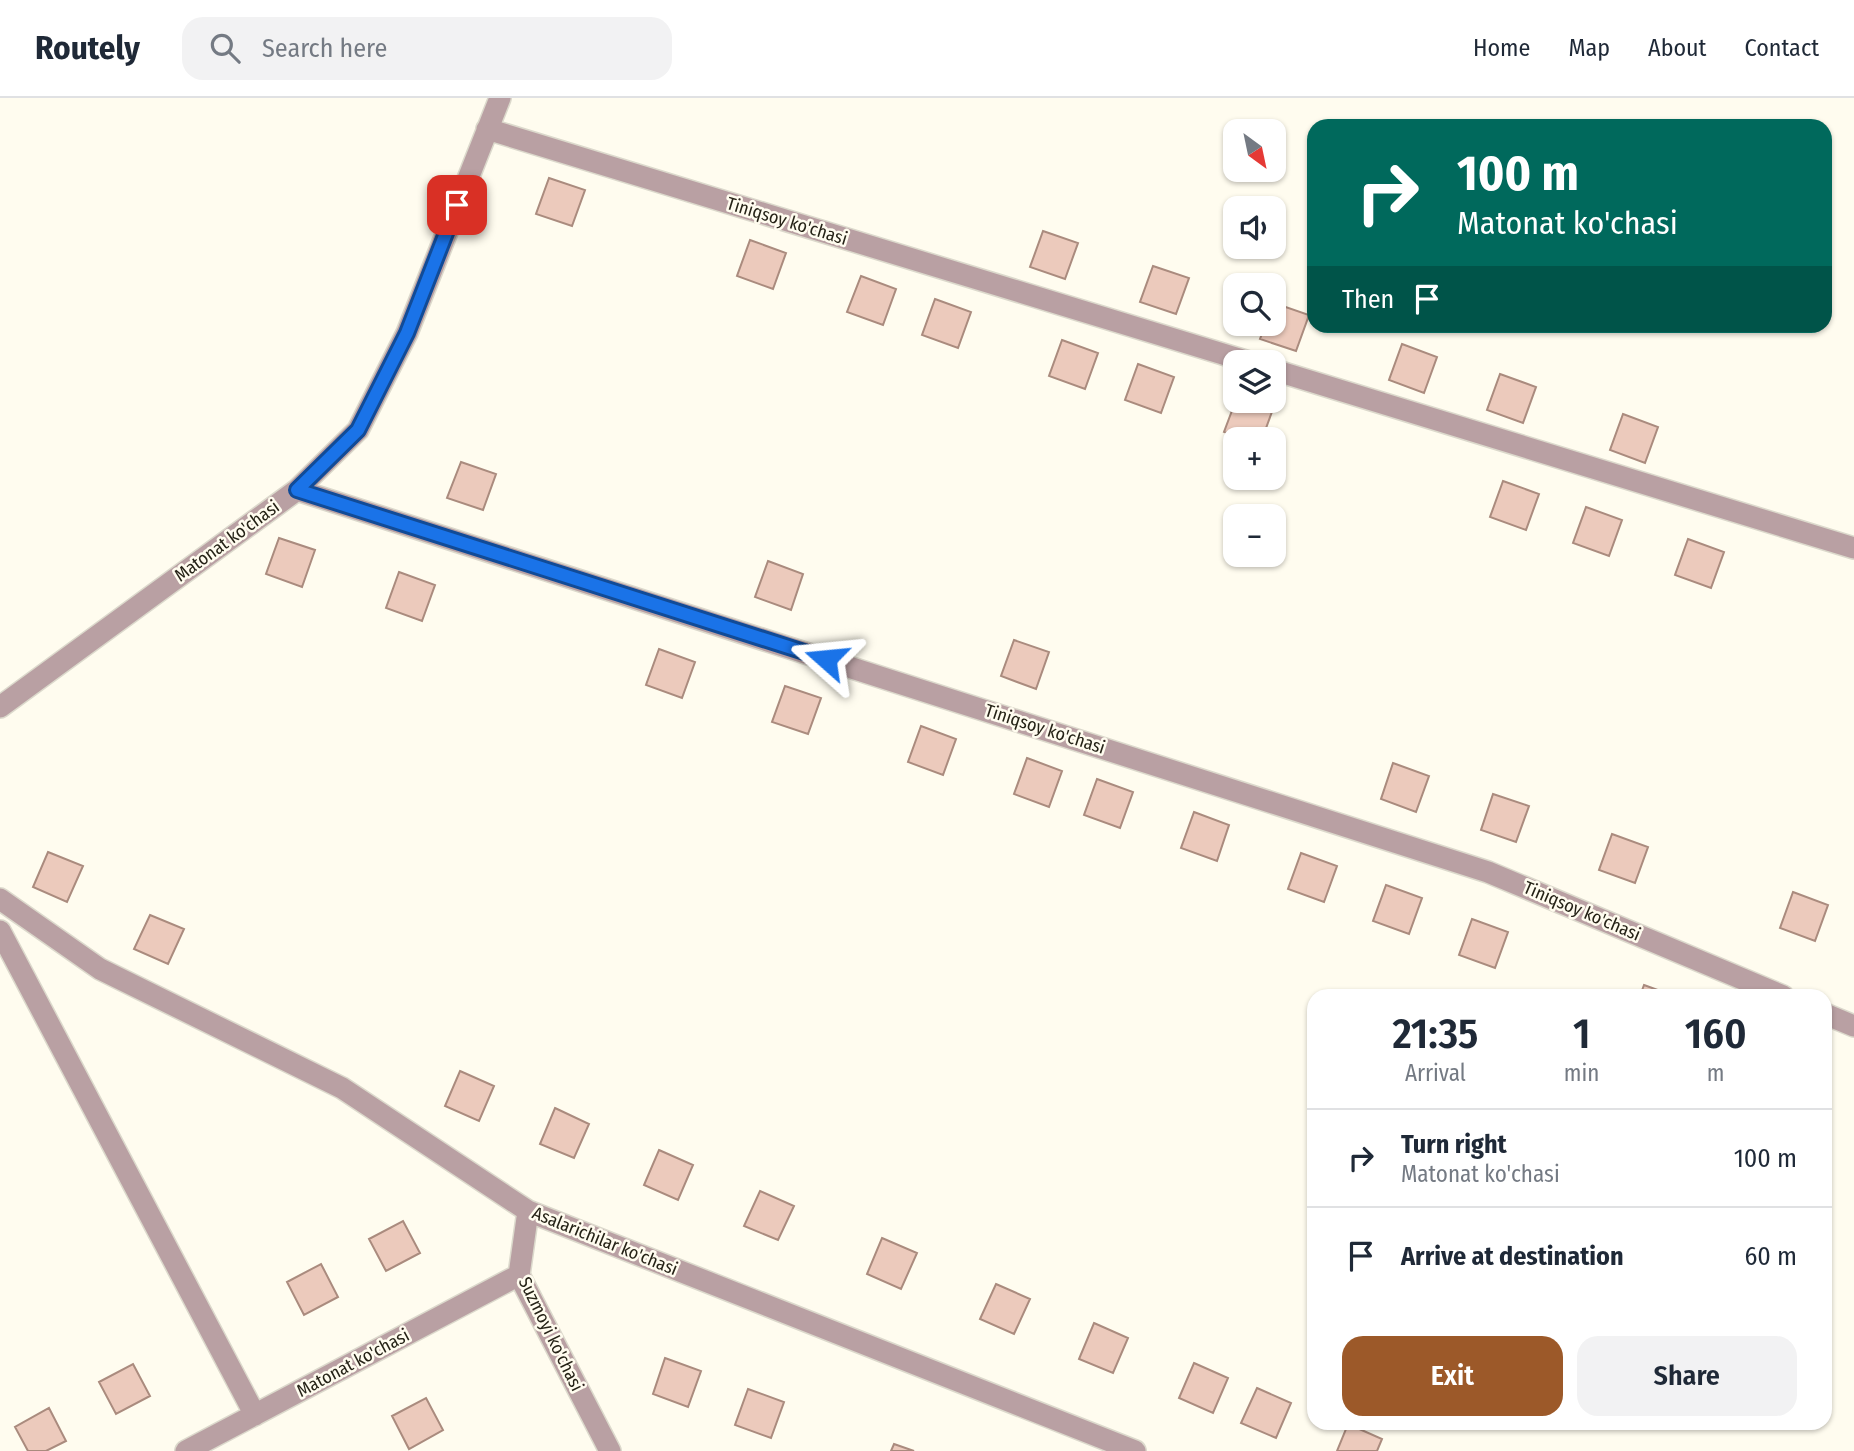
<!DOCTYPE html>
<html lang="en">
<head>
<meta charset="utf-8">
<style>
  :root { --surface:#fff; --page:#f2f2f3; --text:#1f2937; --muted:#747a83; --line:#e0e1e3; --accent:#9c5929 }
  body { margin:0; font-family:"Fira Sans Condensed",sans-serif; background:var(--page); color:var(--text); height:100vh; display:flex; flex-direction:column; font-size:26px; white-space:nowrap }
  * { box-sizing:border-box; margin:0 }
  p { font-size:23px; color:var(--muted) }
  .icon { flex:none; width:38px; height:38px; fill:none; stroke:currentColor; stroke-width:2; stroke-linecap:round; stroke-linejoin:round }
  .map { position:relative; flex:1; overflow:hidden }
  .details { position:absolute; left:1307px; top:891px; width:525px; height:441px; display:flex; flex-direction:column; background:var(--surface); border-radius:21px; box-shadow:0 2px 5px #0004 }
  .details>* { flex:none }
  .hud { position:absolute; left:1307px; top:21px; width:525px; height:214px; border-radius:21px; box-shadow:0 2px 5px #0004; background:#00695c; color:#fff; overflow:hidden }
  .needle { width:46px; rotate:147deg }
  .buttons { position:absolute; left:1223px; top:21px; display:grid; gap:14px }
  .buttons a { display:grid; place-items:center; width:63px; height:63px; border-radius:14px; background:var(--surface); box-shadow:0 2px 5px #0004; font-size:35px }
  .pin { position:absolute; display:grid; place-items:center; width:60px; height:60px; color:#fff; margin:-30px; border-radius:14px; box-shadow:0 4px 10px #0006 }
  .me { position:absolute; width:77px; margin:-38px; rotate:288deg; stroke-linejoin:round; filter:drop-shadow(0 0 5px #0008) }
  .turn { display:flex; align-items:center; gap:24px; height:147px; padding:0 35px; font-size:32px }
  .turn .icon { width:91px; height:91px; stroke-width:2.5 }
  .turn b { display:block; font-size:49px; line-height:60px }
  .then { display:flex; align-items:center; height:66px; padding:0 35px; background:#0003; gap:14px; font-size:26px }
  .eta { display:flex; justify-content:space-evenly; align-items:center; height:119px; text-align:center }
  .eta b { font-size:42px; font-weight:600; line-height:49px }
  .action { display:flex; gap:14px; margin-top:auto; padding:14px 35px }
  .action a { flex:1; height:80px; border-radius:21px; background:var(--accent); color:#fff; font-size:28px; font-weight:600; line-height:80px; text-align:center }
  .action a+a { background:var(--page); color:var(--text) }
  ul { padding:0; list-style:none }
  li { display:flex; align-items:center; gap:21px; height:98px; padding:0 35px; border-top:2px solid var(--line) }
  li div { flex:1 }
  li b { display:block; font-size:26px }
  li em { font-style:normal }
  header { display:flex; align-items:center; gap:42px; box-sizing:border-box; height:98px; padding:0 35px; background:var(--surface); border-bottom:2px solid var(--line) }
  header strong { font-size:33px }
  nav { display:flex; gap:38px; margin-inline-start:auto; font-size:24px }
  .search { width:490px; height:63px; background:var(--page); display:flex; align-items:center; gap:18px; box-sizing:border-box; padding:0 24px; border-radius:21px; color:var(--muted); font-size:26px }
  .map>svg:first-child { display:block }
  .building { fill:#eccabc; stroke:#aa8b7e; stroke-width:2 }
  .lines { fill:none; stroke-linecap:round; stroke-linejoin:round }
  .street-casing { stroke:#dcd9cc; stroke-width:24 }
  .street { stroke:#b9a0a3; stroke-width:21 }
  .route-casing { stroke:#114b97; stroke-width:18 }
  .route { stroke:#1a73e8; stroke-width:12 }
  .labels { text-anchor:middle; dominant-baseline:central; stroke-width:5; stroke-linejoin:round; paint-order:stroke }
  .street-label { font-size:18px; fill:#262317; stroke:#fffcef }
</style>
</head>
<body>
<header>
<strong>Routely</strong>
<div class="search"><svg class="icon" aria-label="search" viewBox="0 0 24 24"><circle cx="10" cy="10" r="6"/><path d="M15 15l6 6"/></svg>Search here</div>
<nav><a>Home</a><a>Map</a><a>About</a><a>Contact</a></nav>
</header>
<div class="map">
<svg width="1854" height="1353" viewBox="0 0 1854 1353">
  <rect width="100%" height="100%" fill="#fffcef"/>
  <path class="building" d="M549,80L585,92L572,128L536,116Z
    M1043,133L1078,145L1065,181L1030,169Z
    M750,142L786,155L773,191L737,178Z
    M1153,168L1189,180L1176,216L1140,204Z
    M861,178L896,191L883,227L847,214Z
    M935,201L971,214L958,250L922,237Z
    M1274,205L1309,217L1296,253L1260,241L1266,226H1274Z
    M1062,242L1098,255L1085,291L1049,278Z
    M1402,246L1437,259L1424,295L1389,282Z
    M1138,266L1174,279L1161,315L1125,302Z
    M1500,276L1536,289L1523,325L1487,312Z
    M1236,302L1250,303L1273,311L1262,341H1245L1224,334Z
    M1623,316L1658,329L1645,365L1610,352Z
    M461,364L496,376L483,412L447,400Z
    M1503,383L1539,396L1526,432L1490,419Z
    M1586,409L1622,422L1609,458L1573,445Z
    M279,440L315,452L302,489L266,476Z
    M1688,441L1724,454L1711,490L1675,477Z
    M768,463L803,476L791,512L755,499Z
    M399,474L435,487L422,523L386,510Z
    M1014,542L1049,554L1036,591L1001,578Z
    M659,551L695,564L682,600L646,587Z
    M785,588L821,600L808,636L772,624Z
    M921,628L956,641L943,677L908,664Z
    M1027,660L1062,673L1049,709L1014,696Z
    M1393,665L1429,678L1416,714L1381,701Z
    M1097,681L1133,694L1120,730L1084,717Z
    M1493,696L1529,708L1516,744L1481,732Z
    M1194,714L1229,727L1217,763L1181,750Z
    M1612,736L1648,749L1635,785L1599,772Z
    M48,754L83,768L67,804L33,789Z
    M1301,755L1337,768L1324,804L1288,791Z
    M1386,787L1422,800L1409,836L1373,823Z
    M1793,794L1828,807L1815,843L1780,830Z
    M150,817L184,831L168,866L134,851Z
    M1472,821L1508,834L1495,870L1459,857Z
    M1644,887L1674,898H1640Z
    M460,973L494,988L479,1023L445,1008Z
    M555,1010L589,1026L574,1060L540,1046Z
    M659,1052L693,1067L678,1102L644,1087Z
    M760,1093L794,1108L778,1142L744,1128Z
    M403,1123L420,1155L386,1173L369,1141Z
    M882,1140L917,1155L901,1191L867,1176Z
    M321,1166L338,1199L304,1217L287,1184Z
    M996,1186L1030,1201L1014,1236L980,1221Z
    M1094,1225L1128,1240L1113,1275L1079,1261Z
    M665,1260L701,1273L688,1309L653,1296Z
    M1194,1265L1228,1280L1213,1315L1179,1300Z
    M133,1266L150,1298L116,1316L99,1284Z
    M1257,1290L1291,1305L1276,1340L1241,1325Z
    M748,1291L784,1304L771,1340L735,1327Z
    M426,1300L443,1332L409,1351L392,1318Z
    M49,1310L66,1343L46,1353H28L15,1329Z
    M1348,1326L1382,1341L1377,1353H1337Z
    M894,1346L914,1353H891Z"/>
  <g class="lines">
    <defs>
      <path id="street" d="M487,31L1249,264
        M1274,272L1854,450
        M297,392L1488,774L1783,898
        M0,609L297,392L358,332L407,235L500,0
        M0,801L100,871L342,990L528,1113L1135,1353
        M0,833L255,1317
        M1825,916L1854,928
        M528,1113L519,1177L610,1353
        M186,1353L519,1177"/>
    </defs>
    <use href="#street" class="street-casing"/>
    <use href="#street" class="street"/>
  </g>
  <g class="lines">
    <defs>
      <path id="route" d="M457,107L407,235L358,332L297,392L826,561"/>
    </defs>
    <use href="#route" class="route-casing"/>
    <use href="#route" class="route"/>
  </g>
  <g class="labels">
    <g class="street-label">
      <text transform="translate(787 123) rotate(17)">Tiniqsoy ko'chasi</text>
      <text transform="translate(227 443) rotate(-36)">Matonat ko'chasi</text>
      <text transform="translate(1045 631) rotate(18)">Tiniqsoy ko'chasi</text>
      <text transform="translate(1582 813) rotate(23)">Tiniqsoy ko'chasi</text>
      <text transform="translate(605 1143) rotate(22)">Asalarichilar ko'chasi</text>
      <text transform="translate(551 1236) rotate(64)">Suzmoyi ko'chasi</text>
      <text transform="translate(353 1265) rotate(-28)">Matonat ko'chasi</text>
    </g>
  </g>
</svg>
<div class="buttons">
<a><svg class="needle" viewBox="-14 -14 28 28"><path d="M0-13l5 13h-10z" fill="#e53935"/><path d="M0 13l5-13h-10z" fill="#747a83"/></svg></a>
<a><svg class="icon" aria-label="sound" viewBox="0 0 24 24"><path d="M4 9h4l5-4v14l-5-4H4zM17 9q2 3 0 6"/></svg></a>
<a><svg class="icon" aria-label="search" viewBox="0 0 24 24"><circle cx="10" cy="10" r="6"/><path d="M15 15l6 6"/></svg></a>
<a><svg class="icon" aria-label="layers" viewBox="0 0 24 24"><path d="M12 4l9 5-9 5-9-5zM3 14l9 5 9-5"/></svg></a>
<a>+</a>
<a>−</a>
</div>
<div class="pin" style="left:457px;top:107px;background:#d93025"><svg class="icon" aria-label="arrive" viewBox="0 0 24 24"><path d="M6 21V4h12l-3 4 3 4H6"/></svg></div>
<svg class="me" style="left:826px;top:561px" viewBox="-20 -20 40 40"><path d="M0-17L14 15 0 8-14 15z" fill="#1a73e8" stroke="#fff" stroke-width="4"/></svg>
<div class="hud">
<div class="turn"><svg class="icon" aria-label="right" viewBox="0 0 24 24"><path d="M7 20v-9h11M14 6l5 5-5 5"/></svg><div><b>100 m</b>Matonat ko'chasi</div></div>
<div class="then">Then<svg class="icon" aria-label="arrive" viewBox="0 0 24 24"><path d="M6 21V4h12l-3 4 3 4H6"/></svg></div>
</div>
<section class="details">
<div class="eta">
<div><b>21:35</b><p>Arrival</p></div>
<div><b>1</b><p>min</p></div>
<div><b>160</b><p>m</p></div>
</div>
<ul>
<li><svg class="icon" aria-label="right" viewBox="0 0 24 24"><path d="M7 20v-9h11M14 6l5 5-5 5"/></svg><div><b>Turn right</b><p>Matonat ko'chasi</p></div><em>100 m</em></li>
<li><svg class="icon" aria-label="arrive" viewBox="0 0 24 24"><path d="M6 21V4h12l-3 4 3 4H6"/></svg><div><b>Arrive at destination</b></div><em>60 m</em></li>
</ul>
<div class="action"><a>Exit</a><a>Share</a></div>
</section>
</div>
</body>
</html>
